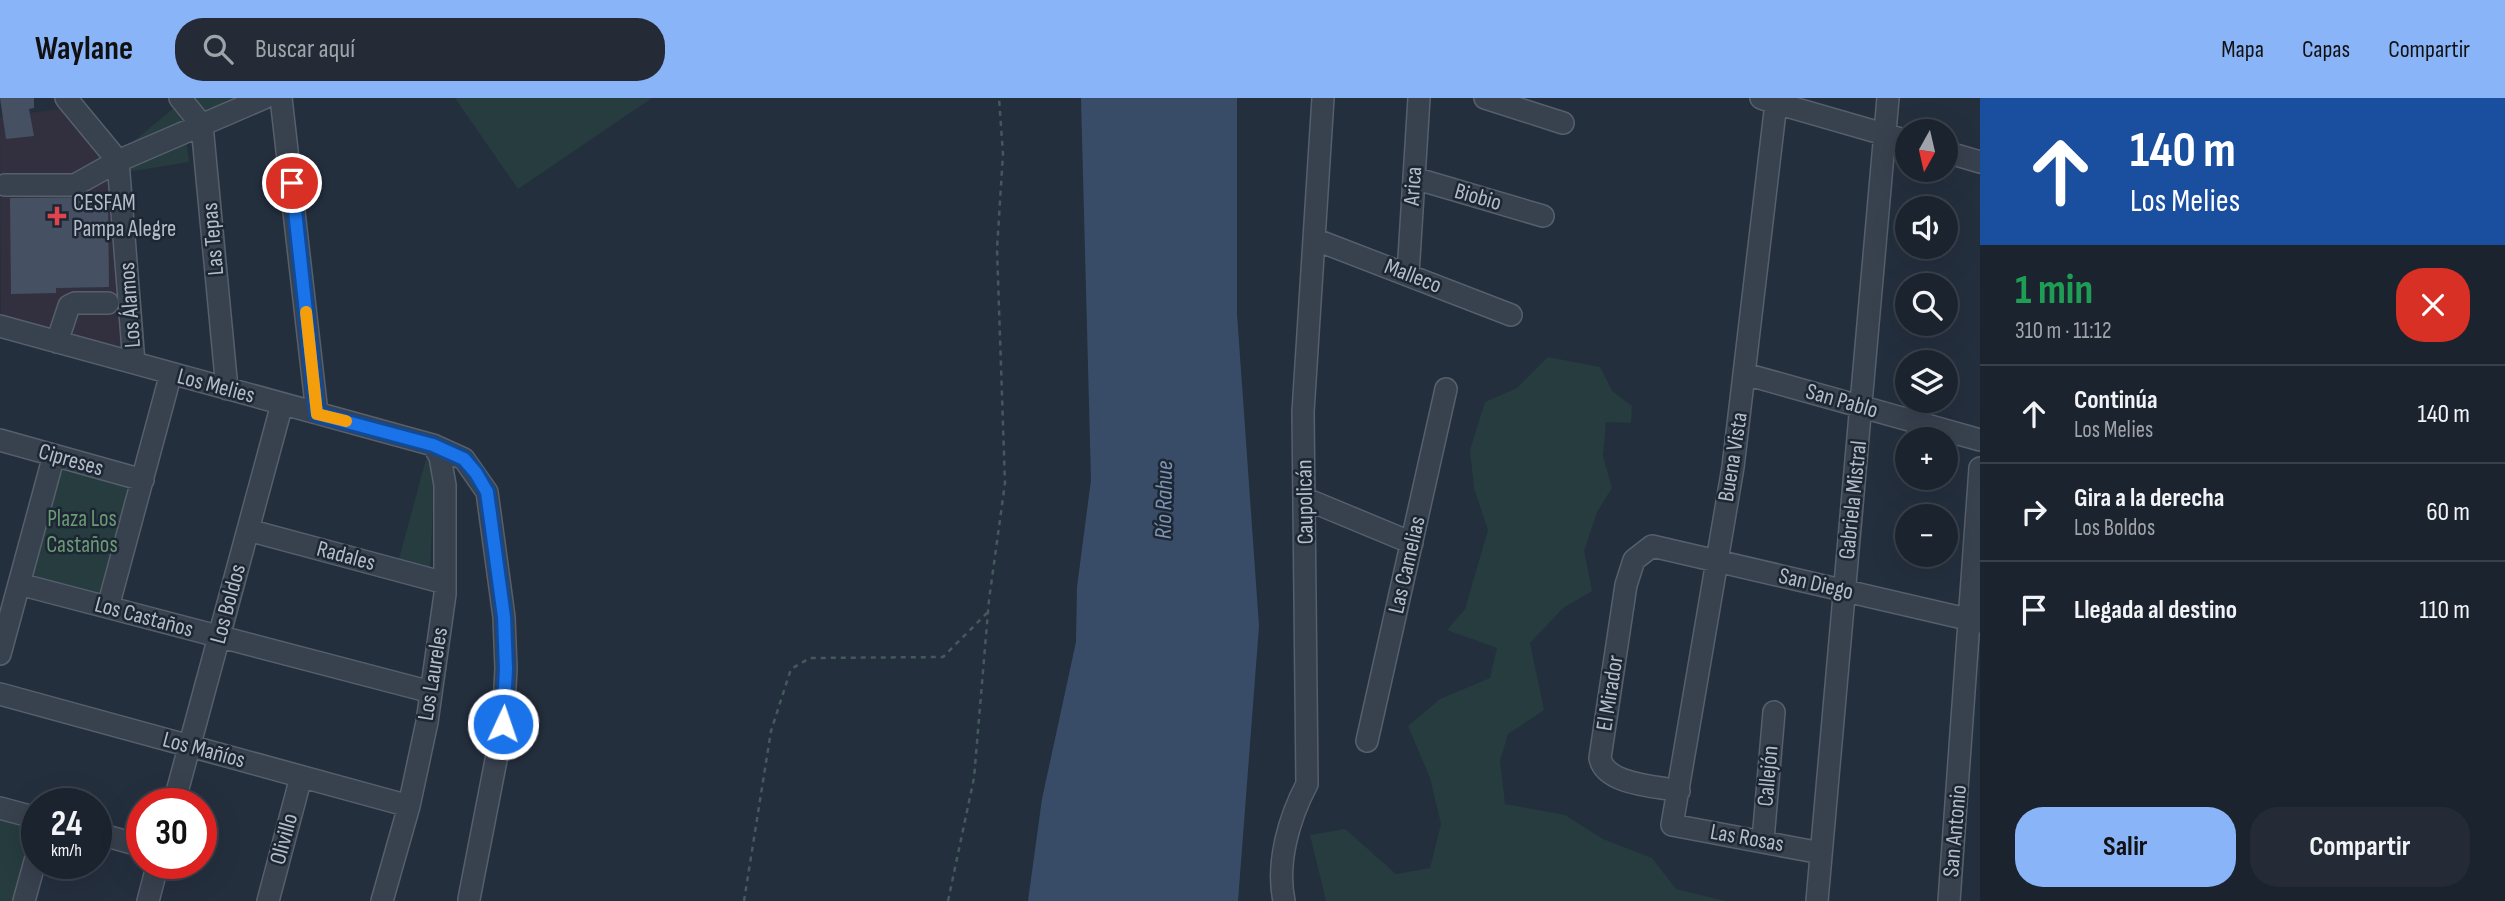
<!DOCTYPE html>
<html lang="es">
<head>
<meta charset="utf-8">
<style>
  :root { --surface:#1b232e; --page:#242b36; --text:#f1f3f6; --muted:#a0a4aa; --line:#39404a; --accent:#8ab4f8 }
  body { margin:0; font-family:"Sofia Sans Condensed",sans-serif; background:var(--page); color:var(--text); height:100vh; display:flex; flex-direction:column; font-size:26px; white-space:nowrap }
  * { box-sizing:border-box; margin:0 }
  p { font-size:23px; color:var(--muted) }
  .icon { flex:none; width:38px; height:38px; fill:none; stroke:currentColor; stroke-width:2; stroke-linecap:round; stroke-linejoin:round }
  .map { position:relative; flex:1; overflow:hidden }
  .side { display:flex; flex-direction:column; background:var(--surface); width:525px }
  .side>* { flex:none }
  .hud { background:#1a4fa0; color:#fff; overflow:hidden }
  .needle { width:46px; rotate:188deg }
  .tools { position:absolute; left:1895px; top:21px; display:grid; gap:14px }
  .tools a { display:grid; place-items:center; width:63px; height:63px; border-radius:50%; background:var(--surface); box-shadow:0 7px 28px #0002,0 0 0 2px var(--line); font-size:35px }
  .speed { position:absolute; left:21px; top:690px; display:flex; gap:14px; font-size:35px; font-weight:700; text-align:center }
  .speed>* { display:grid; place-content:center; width:91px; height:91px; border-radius:50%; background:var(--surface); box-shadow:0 7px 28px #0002,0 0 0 2px var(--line); line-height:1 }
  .speed small { font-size:18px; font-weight:400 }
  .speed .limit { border:10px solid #d22; background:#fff; color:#111 }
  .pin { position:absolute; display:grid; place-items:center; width:60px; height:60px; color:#fff; margin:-30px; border:4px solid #fff; border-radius:50%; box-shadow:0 2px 7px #0007 }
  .me { position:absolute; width:77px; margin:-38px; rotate:3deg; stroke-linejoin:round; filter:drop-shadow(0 0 5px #0008) }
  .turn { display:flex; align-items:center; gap:24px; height:147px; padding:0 35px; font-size:32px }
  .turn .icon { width:91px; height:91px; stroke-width:2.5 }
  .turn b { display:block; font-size:49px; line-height:60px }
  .round { display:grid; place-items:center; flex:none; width:74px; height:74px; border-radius:28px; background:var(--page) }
  .headline { display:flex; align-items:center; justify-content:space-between; height:119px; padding:0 35px }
  h1 { font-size:42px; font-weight:700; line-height:52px; color:#1e9e55 }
  .button { display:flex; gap:14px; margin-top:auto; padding:14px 35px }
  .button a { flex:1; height:80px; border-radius:28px; background:var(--accent); color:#111; font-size:28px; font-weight:700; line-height:80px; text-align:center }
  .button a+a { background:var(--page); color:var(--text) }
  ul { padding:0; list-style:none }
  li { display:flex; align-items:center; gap:21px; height:98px; padding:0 35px; border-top:2px solid var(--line) }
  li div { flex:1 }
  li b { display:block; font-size:26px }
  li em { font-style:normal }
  header { display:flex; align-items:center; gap:42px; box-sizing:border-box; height:98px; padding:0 35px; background:var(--accent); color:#111 }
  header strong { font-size:33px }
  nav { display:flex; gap:38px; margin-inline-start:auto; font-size:24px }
  .search { width:490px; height:63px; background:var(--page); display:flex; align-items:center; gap:18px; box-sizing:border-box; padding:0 24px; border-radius:28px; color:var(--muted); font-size:26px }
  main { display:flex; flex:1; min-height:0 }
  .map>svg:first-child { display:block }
  .medical { fill:#32303f }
  .green { fill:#263c3f }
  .water { fill:#394c67 }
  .building { fill:#455162 }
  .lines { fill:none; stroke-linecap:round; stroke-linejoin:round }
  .minor-casing { stroke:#565f6c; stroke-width:24 }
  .path { stroke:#44595c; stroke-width:2.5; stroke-dasharray:5 5; stroke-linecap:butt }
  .minor { stroke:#38414e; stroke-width:21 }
  .route-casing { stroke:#114b97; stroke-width:18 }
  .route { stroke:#1a73e8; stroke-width:12 }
  .slow { stroke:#f59e0b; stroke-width:12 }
  .health-dot { fill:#e0444e; stroke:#1d2633; stroke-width:2.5 }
  .labels { text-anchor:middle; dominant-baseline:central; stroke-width:5; stroke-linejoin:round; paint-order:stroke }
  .street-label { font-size:23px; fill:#b4bcc9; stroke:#1d2633 }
  .poi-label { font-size:23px; fill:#b4bcc9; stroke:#1d2633; text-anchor:start }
  .park-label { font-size:23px; fill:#6b9a76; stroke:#1d2633 }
  .water-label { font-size:24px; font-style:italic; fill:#7c92b1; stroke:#1d2633 }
</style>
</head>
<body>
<header>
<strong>Waylane</strong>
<div class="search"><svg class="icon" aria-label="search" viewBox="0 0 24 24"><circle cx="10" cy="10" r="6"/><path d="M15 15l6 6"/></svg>Buscar aquí</div>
<nav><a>Mapa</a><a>Capas</a><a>Compartir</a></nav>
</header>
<main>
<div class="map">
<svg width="1980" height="803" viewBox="0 0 1980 803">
  <rect width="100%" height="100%" fill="#242f3e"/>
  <path class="medical" d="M60,11L109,69L126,252L1,220L0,19Z"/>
  <path class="green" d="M186,0H248L186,40L189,64L127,74L123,52Z
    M455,0H652L518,91Z
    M1548,259L1600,269L1612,293L1632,308L1631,325L1606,324L1603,358L1612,390L1597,414L1584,453L1592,493L1563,510L1530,545L1544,612L1508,636L1500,663L1505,706L1565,717L1603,741L1652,760L1676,791L1725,803H1326L1310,737L1345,731L1396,776L1430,770L1441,726L1430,680L1408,628L1440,601L1490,580L1497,550L1447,532L1465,511L1488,432L1474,390L1470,352L1485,304L1517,290Z
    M426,361L435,364L430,471L399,461Z
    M61,364L137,385L103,505L27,484Z
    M0,722L37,732L19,803H0Z"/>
  <path class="water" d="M1081,0H1237V216L1259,528L1238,803H1028L1042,701L1076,544L1077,489L1091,382Z"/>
  <path class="building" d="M0,0H34V10L29,11L34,38L6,41Z
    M108,99L109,189L56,190V195L11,196L10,100Z"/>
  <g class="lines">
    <defs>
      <path id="minor" d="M66,0L118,63L134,265
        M180,0L202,27L227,291
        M281,0L317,315
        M1485,0L1563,25
        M1761,0L1776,5L1733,369L1672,727L1821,755
        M1776,5L1908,43
        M1946,54L1980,64
        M1414,80L1543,118
        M5,87H75L118,63L264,0
        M1314,141L1511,217
        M1408,176L1419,0
        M0,228L433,347L464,361L487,394L504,519L506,571L503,626L469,801
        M57,244L69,208L75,205H108
        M1745,276L1980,342
        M0,342L143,382
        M1306,401L1412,445
        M248,432L445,485
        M19,486L431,594
        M108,509L171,275
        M0,556L54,357
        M0,596L409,708
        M1367,643L1446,291
        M1679,693C1657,688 1605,687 1600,660L1626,487L1634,462L1652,448L1980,524
        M174,705L282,306
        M0,710L37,720
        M96,735L142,748
        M1763,742L1774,614
        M24,803L37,756
        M148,803L158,765
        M268,803L301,679
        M382,803L409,708L427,624L445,496V387L440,359L433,347
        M1284,803C1276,765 1289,720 1307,686L1303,314L1323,0
        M1817,803L1888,0
        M1949,803L1980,370"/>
    </defs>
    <use href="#minor" class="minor-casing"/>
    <path class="path" d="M744,803L771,633L791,571L810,560L943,559L987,515
      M948,803L974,680L989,502L1005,385L997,151L1003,56L999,0"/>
    <use href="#minor" class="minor"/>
  </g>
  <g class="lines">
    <defs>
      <path id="route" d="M292,85L317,316L433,347L464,361L476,375L487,394L504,519L506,571L503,626"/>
    </defs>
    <use href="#route" class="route-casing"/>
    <use href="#route" class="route"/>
    <path class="slow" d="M306,214L317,316L346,323"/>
  </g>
  <path class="health-dot" d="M53.5 107.5h7v7h7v7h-7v7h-7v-7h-7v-7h7z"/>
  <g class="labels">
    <g class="street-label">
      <text transform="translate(1413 88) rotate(-86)">Arica</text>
      <text transform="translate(1478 99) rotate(16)">Biobio</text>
      <text transform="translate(213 141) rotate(-95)">Las Tepas</text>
      <text transform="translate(1413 178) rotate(21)">Malleco</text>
      <text transform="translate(130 207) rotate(-94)">Los Álamos</text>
      <text transform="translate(216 288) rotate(15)">Los Melies</text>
      <text transform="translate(1842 303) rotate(16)">San Pablo</text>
      <text transform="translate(1733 359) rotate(-81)">Buena Vista</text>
      <text transform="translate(71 362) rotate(16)">Cipreses</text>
      <text transform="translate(1853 402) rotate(-84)">Gabriela Mistral</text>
      <text transform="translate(1305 404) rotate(-91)">Caupolicán</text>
      <text transform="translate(346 458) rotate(15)">Radales</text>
      <text transform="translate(1407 467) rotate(-77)">Las Camelias</text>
      <text transform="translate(1816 486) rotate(13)">San Diego</text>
      <text transform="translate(228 506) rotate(-75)">Los Boldos</text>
      <text transform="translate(144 519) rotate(15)">Los Castaños</text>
      <text transform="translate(433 576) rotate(-81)">Los Laureles</text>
      <text transform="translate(1610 595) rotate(-81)">El Mirador</text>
      <text transform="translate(204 652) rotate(15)">Los Mañíos</text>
      <text transform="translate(1768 678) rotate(-85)">Callejón</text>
      <text transform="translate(1955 733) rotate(-85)">San Antonio</text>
      <text transform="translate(1747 740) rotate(10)">Las Rosas</text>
      <text transform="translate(284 741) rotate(-75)">Olivillo</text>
    </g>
    <g class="poi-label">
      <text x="73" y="105">CESFAM<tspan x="73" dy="26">Pampa Alegre</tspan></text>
    </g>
    <g class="park-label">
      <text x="82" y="421">Plaza Los<tspan x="82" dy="26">Castaños</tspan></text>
    </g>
    <g class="water-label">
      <text transform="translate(1164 402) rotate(-89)">Río Rahue</text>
    </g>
  </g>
</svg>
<div class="tools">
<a><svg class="needle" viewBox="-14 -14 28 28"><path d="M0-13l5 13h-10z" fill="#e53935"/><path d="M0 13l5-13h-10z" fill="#a0a4aa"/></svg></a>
<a><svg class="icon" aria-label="sound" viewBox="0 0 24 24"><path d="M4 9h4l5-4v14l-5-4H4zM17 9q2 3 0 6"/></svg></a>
<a><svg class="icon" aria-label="search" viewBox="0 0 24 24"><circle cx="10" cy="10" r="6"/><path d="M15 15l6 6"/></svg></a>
<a><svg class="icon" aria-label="layers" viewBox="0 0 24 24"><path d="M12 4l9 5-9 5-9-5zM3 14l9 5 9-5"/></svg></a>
<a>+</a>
<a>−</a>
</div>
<div class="speed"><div>24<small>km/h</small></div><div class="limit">30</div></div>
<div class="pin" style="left:292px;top:85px;background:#d93025"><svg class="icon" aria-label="arrive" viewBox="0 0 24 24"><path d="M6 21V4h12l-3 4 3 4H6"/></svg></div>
<svg class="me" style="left:503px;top:626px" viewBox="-20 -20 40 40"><circle r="17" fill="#1a73e8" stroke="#fff" stroke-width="3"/><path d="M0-11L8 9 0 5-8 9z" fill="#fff"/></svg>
</div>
<section class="side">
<div class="hud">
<div class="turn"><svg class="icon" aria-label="ahead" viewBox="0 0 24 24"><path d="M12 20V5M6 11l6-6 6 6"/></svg><div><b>140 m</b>Los Melies</div></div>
</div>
<div class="headline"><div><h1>1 min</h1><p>310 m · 11:12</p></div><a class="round" style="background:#d93025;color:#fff"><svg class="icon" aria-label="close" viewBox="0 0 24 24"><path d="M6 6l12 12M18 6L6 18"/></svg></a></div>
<ul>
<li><svg class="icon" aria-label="ahead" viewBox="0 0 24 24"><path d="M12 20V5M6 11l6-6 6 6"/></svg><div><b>Continúa</b><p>Los Melies</p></div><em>140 m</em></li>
<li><svg class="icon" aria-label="right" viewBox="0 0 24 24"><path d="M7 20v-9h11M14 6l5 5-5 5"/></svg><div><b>Gira a la derecha</b><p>Los Boldos</p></div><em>60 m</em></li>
<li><svg class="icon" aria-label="arrive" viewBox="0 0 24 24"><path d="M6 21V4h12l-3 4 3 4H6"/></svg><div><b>Llegada al destino</b></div><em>110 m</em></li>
</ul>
<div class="button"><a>Salir</a><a>Compartir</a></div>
</section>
</main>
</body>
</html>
